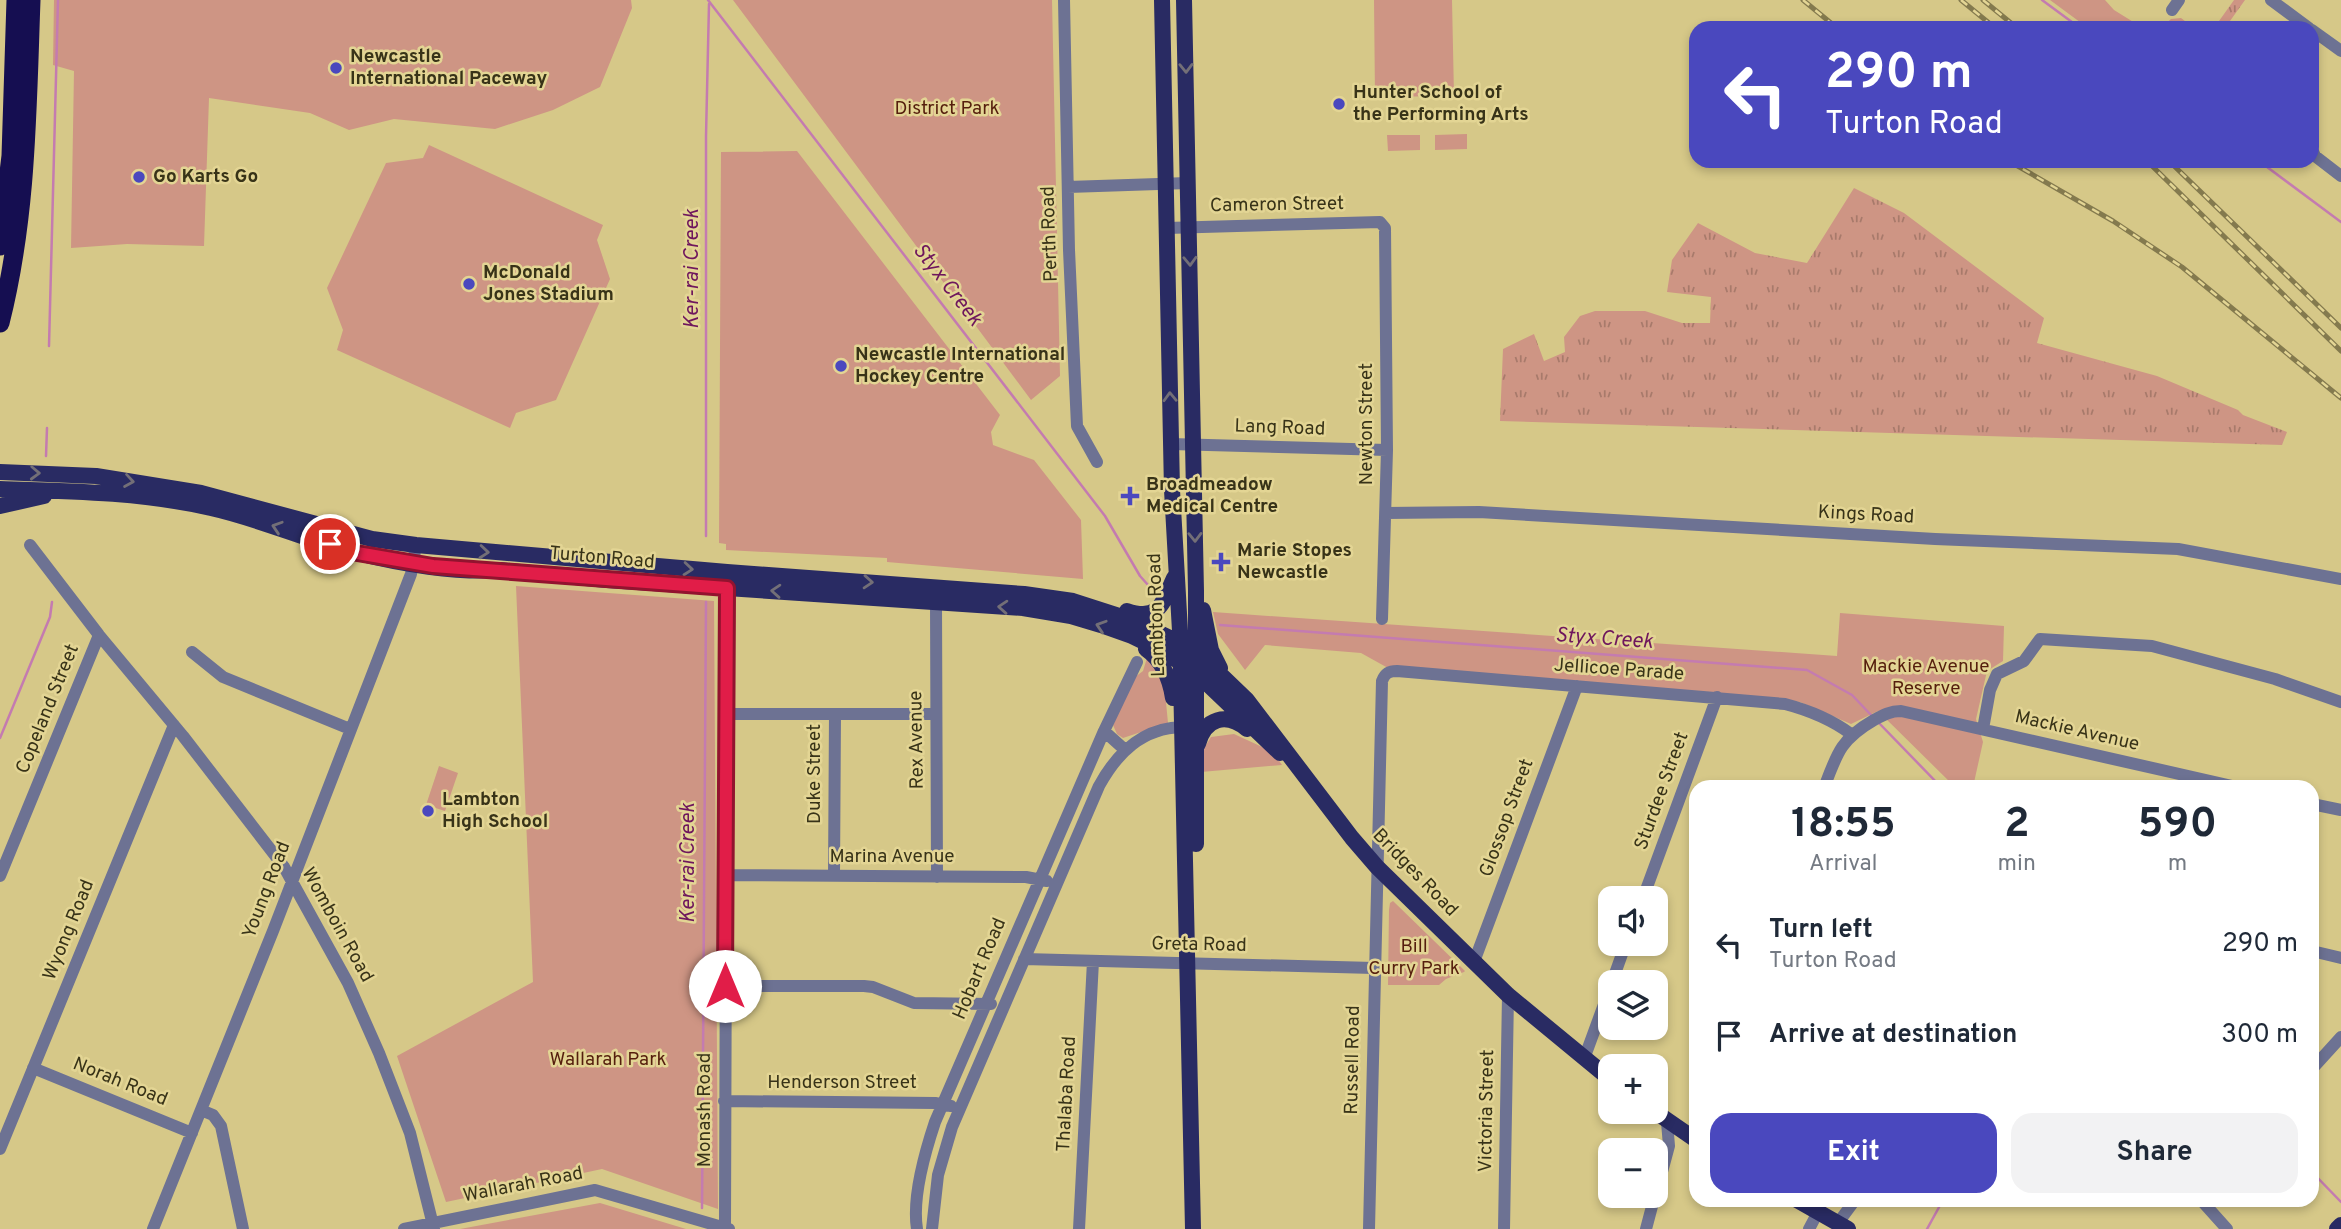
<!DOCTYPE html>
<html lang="en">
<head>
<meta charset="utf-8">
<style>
  :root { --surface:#fff; --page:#f2f2f3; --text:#1f2937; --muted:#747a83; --accent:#4a48be }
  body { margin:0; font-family:Overpass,sans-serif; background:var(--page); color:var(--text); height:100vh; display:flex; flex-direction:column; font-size:26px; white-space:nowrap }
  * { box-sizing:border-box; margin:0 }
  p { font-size:23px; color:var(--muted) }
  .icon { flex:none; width:38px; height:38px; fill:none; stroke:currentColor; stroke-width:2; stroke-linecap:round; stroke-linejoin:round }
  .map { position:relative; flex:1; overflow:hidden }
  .side { position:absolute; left:1689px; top:780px; width:630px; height:427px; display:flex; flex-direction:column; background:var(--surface); border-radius:21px; box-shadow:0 4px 10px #0003 }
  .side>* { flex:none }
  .top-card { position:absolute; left:1689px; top:21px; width:630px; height:147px; border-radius:21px; box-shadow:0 4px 10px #0003; background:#4a48be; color:#fff; overflow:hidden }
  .fabs { position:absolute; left:1598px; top:886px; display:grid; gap:14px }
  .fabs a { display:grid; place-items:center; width:70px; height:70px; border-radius:14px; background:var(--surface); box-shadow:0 4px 10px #0003; font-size:35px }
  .pin { position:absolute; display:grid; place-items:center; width:60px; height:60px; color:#fff; margin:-30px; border:4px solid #fff; border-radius:50%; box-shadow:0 2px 7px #0007 }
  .me { position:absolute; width:77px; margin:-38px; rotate:0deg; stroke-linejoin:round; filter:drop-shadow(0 0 5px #0008) }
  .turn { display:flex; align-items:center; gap:24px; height:147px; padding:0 21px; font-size:32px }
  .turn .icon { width:91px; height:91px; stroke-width:2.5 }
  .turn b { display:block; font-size:49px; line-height:60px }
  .eta { display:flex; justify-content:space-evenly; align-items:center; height:119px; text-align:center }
  .eta b { font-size:42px; font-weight:700; line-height:49px }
  .button { display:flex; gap:14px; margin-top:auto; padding:14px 21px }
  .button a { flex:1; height:80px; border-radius:21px; background:var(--accent); color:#fff; font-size:28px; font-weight:700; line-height:80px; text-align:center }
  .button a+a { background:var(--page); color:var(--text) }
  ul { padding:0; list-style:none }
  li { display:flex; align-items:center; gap:21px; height:91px; padding:0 21px }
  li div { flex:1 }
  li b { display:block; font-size:26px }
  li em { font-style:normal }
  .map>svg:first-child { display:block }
  .grass { fill:url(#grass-tufts) }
  .green { fill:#ce9584 }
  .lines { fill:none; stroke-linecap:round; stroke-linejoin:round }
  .stream { stroke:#c47bb0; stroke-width:2.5 }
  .minor { stroke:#6d7293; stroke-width:12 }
  .major { stroke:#292b63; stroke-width:16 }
  .highway { stroke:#150e51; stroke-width:19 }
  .rail-casing { stroke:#847a4e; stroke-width:5 }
  .rail { stroke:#e3d594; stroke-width:2.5; stroke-dasharray:8; stroke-linecap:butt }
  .oneway { stroke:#736f77 }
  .route-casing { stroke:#92132f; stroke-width:18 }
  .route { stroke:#e11d48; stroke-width:12 }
  .poi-dot { fill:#4a48be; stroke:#e3d594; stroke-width:2.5 }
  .labels { text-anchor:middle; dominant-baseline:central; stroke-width:5; stroke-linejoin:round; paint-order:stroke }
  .poi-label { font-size:19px; font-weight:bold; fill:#383318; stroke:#e3d594; text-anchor:start }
  .park-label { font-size:19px; fill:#551e0d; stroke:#e3d594 }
  .street-label { font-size:19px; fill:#383318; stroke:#e3d594 }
  .water-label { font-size:21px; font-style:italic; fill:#6f175d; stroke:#e3d594 }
</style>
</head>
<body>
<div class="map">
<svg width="2341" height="1229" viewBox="0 0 2341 1229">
  <defs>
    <pattern id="grass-tufts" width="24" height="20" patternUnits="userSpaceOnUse" patternTransform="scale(1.75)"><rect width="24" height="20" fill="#ce9584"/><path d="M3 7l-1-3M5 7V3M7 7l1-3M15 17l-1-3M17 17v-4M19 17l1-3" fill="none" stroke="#a87a6b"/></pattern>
  </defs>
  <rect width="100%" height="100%" fill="#d6c888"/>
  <path class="grass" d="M2234,0H2245L2225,28H2214Z
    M1854,188L1904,213L2044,318L2037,343L2157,376L2238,410L2243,415L2287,432L2282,445L1500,421L1503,349L1534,334L1544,361L1565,352L1564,337L1580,316L1595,311H1645L1682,323H1710L1711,297L1667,292L1672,260L1698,223L1755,253L1807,263Z"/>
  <path class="green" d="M54,0H631L632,8L600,87L553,110L495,129L394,119L349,130L310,113L209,98L204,246L127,244L71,248L74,71L53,65Z
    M733,0H1052L1060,376L1031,400Z
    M1374,0H1452L1454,96L1375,97Z
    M2050,0H2105L2114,10L2143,28H2088Z
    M2181,18L2194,28H2161L2171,19Z
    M1467,134V149L1435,150V135Z
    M1387,135H1420V150L1388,151Z
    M429,145L603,225L597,240L610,279L556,400L516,413L510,428L337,350L343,330L327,288L386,163L423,158Z
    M797,151L1000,415L991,432L993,445L1034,460L1081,520L1083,579L887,562V558L726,550V544L719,543L721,152Z
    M516,586L714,601L718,1209L602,1169L446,1202L397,1056L533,982Z
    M1213,612L1837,656L1840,613L2004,626L2003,661L1987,671L1976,719L1983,742L1973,787H1955L1878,711L1851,724L1800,702L1388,668L1361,653L1265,645L1245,670L1218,634Z
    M1147,658L1164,682L1168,723L1123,738L1117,734L1113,725L1135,677L1143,671Z
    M1234,734L1273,752L1282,765L1201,772L1198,758L1211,737Z
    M439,766L458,773L445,811L426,805Z
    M1393,901L1465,971L1464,972L1446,979L1439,985H1388L1389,910L1390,903Z
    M600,1203L686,1229H460Z"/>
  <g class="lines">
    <path class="stream" d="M708,0L1105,516L1140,576L1156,594
      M2042,0L2080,28
      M2259,161L2341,222
      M49,346L58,0
      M46,456L47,428
      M706,536V136L709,4
      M1220,625L1807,670L1852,695L1871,715
      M1878,722L1942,788
      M0,738L50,617L52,602
      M2312,1172L2341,1202
      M702,1208L706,602
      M1927,1229L1943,1200"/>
    <path class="minor" d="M1064,0L1069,250L1077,426L1097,462
      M2271,0L2309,28
      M2172,10L2179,0
      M2312,30L2341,51
      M2312,149L2315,156L2341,176
      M1068,187L1188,183
      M1167,228L1380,222L1385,228L1387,450L1382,619
      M1171,444L1387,450
      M1386,513L1479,512L1935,539L2178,549L2341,579
      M30,545L99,635L183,736L284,867L348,983L379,1053L410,1133L434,1229
      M936,602L937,877
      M192,652L223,677L350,729
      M727,714H935
      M1983,729L1990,690L1997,674L2024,661L2040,639L2152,646L2275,679L2341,702
      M1104,731L1124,749
      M1824,788C1837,753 1841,739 1874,720C1883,715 1890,711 1901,711L2241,788
      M2312,804L2341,810
      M725,875L1026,877L1047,881
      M0,876L99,635
      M834,876L835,714
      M1643,898L1717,697
      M2312,951L2341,958
      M1024,959L1374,968
      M1474,962L1577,686
      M1612,982L1626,943
      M725,986H864L873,987L914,1003L991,1004
      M1584,1059L1610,988
      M33,1068L192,1133
      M2312,1069L2341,1037
      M724,1101L935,1103L951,1106
      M201,1110L213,1115L221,1126L243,1229
      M0,1149L174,725
      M1656,1194L1669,1146L1667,1122
      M2201,1200L2227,1229
      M1838,1223L1855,1200
      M725,1228L727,572
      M153,1229L273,931L411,574L416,545
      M404,1229L595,1190L729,1229
      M917,1229C912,1198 925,1152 935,1122L1104,731L1137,662
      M932,1229L938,1175L952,1127L1099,786C1117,753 1142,728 1182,727
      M1079,1229L1093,961
      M1369,1229L1382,681C1385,673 1389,671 1397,671L1785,704C1808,710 1832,720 1851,734
      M1504,1229L1508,995
      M1646,1229L1655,1195
      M1809,1229L1818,1212"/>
    <path class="major" d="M1162,0L1172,490L1180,631L1193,1229
      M1184,0L1196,591V844
      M0,472L96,476L201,493L372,539L416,545L727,572L1024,594L1073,601L1132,620L1195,650L1247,700L1352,838L1377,867L1508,995L1610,1079
      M0,489C70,491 142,492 211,508C261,519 308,541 358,553C401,564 456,573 500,570L607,580L1023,608L1071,616L1101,625L1132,636L1163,651L1195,672L1280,753
      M0,506L44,496
      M1203,610L1211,650L1220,668
      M1127,611C1160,622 1163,602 1174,578
      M1146,649C1163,661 1170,678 1173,698
      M1198,744C1205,718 1226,712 1247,729
      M1654,1111L1696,1140
      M1797,1200L1848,1229
      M2337,1229L2341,1225"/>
    <path class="highway" d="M0,246L11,156L16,0
      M0,323C27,216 27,110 31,0"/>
    <defs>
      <path id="rail" d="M1803,0L1837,28
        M1961,0L1995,28
        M1983,0L2017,28
        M2009,161L2113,221L2182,267L2341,398
        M2147,161L2341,351
        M2169,161L2341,328"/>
    </defs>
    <use href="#rail" class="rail-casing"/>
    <use href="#rail" class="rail"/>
  </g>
  <defs><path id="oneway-chevron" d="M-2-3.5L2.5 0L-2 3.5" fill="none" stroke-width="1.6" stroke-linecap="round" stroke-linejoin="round" transform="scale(1.75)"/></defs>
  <g class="oneway">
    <use href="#oneway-chevron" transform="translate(1186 68) rotate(89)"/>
    <use href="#oneway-chevron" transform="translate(1190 261) rotate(88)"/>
    <use href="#oneway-chevron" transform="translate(1170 397) rotate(-92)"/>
    <use href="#oneway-chevron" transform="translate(35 473) rotate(2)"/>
    <use href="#oneway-chevron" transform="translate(129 481) rotate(9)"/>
    <use href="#oneway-chevron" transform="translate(277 527) rotate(-162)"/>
    <use href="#oneway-chevron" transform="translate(1195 537) rotate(89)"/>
    <use href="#oneway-chevron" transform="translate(484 552) rotate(5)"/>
    <use href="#oneway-chevron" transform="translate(688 569) rotate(5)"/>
    <use href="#oneway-chevron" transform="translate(868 582) rotate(4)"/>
    <use href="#oneway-chevron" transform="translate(776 591) rotate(-176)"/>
    <use href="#oneway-chevron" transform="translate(1003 607) rotate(-176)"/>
    <use href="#oneway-chevron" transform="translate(1101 626) rotate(-162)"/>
  </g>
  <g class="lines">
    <defs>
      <path id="route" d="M330,544L357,553L433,566L727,588L725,986"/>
    </defs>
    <use href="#route" class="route-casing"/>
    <use href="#route" class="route"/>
  </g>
  <g class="poi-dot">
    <circle cx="336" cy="68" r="7"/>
    <circle cx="1339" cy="104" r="7"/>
    <circle cx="139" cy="177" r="7"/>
    <circle cx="469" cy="284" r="7"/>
    <circle cx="841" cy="366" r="7"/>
    <path d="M1126.5 485.5h7v7h7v7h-7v7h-7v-7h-7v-7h7z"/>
    <path d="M1217.5 551.5h7v7h7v7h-7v7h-7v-7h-7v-7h7z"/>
    <circle cx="428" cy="811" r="7"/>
  </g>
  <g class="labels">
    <g class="poi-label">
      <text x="350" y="57">Newcastle<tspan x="350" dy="22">International Paceway</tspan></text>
      <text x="1353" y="93">Hunter School of<tspan x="1353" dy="22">the Performing Arts</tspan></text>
      <text x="153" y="177">Go Karts Go</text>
      <text x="483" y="273">McDonald<tspan x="483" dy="22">Jones Stadium</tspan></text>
      <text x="855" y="355">Newcastle International<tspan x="855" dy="22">Hockey Centre</tspan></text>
      <text x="1146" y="485">Broadmeadow<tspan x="1146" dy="22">Medical Centre</tspan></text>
      <text x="1237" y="551">Marie Stopes<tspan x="1237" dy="22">Newcastle</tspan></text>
      <text x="442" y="800">Lambton<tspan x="442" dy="22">High School</tspan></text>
    </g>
    <g class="park-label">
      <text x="947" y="109">District Park</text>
      <text x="1926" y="667">Mackie Avenue<tspan x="1926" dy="22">Reserve</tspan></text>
      <text x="1414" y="947">Bill<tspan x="1414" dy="22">Curry Park</tspan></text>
      <text x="608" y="1060">Wallarah Park</text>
    </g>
    <g class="street-label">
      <text transform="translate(1277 205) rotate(-1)">Cameron Street</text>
      <text transform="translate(1050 234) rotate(-92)">Perth Road</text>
      <text transform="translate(1367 424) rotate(-90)">Newton Street</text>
      <text transform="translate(1280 428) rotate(2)">Lang Road</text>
      <text transform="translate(1866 515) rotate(3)">Kings Road</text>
      <text transform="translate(602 558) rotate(5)">Turton Road</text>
      <text transform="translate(1157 615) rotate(-92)">Lambton Road</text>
      <text transform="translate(1619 670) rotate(4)">Jellicoe Parade</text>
      <text transform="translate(48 709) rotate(-68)">Copeland Street</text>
      <text transform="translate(2077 731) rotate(13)">Mackie Avenue</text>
      <text transform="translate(917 740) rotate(-91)">Rex Avenue</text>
      <text transform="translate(815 774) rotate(-90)">Duke Street</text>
      <text transform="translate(1662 791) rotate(-70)">Sturdee Street</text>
      <text transform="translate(1507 818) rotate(-70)">Glossop Street</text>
      <text x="892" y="857">Marina Avenue</text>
      <text transform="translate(1415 873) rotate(46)">Bridges Road</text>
      <text transform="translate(267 890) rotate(-69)">Young Road</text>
      <text transform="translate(337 925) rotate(61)">Womboin Road</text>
      <text transform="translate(69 930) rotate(-68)">Wyong Road</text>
      <text transform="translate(1199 945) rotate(1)">Greta Road</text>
      <text transform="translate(980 969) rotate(-67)">Hobart Road</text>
      <text transform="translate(1353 1060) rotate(-89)">Russell Road</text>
      <text transform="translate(120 1082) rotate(22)">Norah Road</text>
      <text x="842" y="1083">Henderson Street</text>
      <text transform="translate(1067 1094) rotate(-87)">Thalaba Road</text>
      <text transform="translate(705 1110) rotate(-90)">Monash Road</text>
      <text transform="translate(1487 1111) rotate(-89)">Victoria Street</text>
      <text transform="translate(523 1185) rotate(-11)">Wallarah Road</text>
    </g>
    <g class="water-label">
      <text transform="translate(692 269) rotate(-90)">Ker-rai Creek</text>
      <text transform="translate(947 285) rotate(52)">Styx Creek</text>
      <text transform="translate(1604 639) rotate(4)">Styx Creek</text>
      <text transform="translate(688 863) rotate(-90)">Ker-rai Creek</text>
    </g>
  </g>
</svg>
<div class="fabs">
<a><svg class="icon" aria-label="sound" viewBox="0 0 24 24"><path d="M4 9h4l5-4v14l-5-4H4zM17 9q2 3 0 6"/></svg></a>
<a><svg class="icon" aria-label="layers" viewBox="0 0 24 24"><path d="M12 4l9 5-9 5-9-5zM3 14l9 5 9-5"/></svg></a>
<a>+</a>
<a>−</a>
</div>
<div class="pin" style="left:330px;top:544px;background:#d93025"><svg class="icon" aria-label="arrive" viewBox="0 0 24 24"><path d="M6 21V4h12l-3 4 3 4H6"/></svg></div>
<svg class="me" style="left:725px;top:986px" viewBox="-20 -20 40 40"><circle r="19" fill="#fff"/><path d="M0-13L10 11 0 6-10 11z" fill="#e11d48"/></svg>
<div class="top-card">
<div class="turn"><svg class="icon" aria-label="left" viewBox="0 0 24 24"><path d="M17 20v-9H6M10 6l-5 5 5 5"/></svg><div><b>290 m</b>Turton Road</div></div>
</div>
<section class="side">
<div class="eta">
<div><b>18:55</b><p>Arrival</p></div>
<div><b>2</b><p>min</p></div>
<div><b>590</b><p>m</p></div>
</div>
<ul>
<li><svg class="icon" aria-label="left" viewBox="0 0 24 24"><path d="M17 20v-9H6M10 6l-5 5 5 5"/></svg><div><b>Turn left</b><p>Turton Road</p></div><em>290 m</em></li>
<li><svg class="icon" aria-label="arrive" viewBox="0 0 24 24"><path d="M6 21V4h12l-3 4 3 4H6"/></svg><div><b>Arrive at destination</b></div><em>300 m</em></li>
</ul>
<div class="button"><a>Exit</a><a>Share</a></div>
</section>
</div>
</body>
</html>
